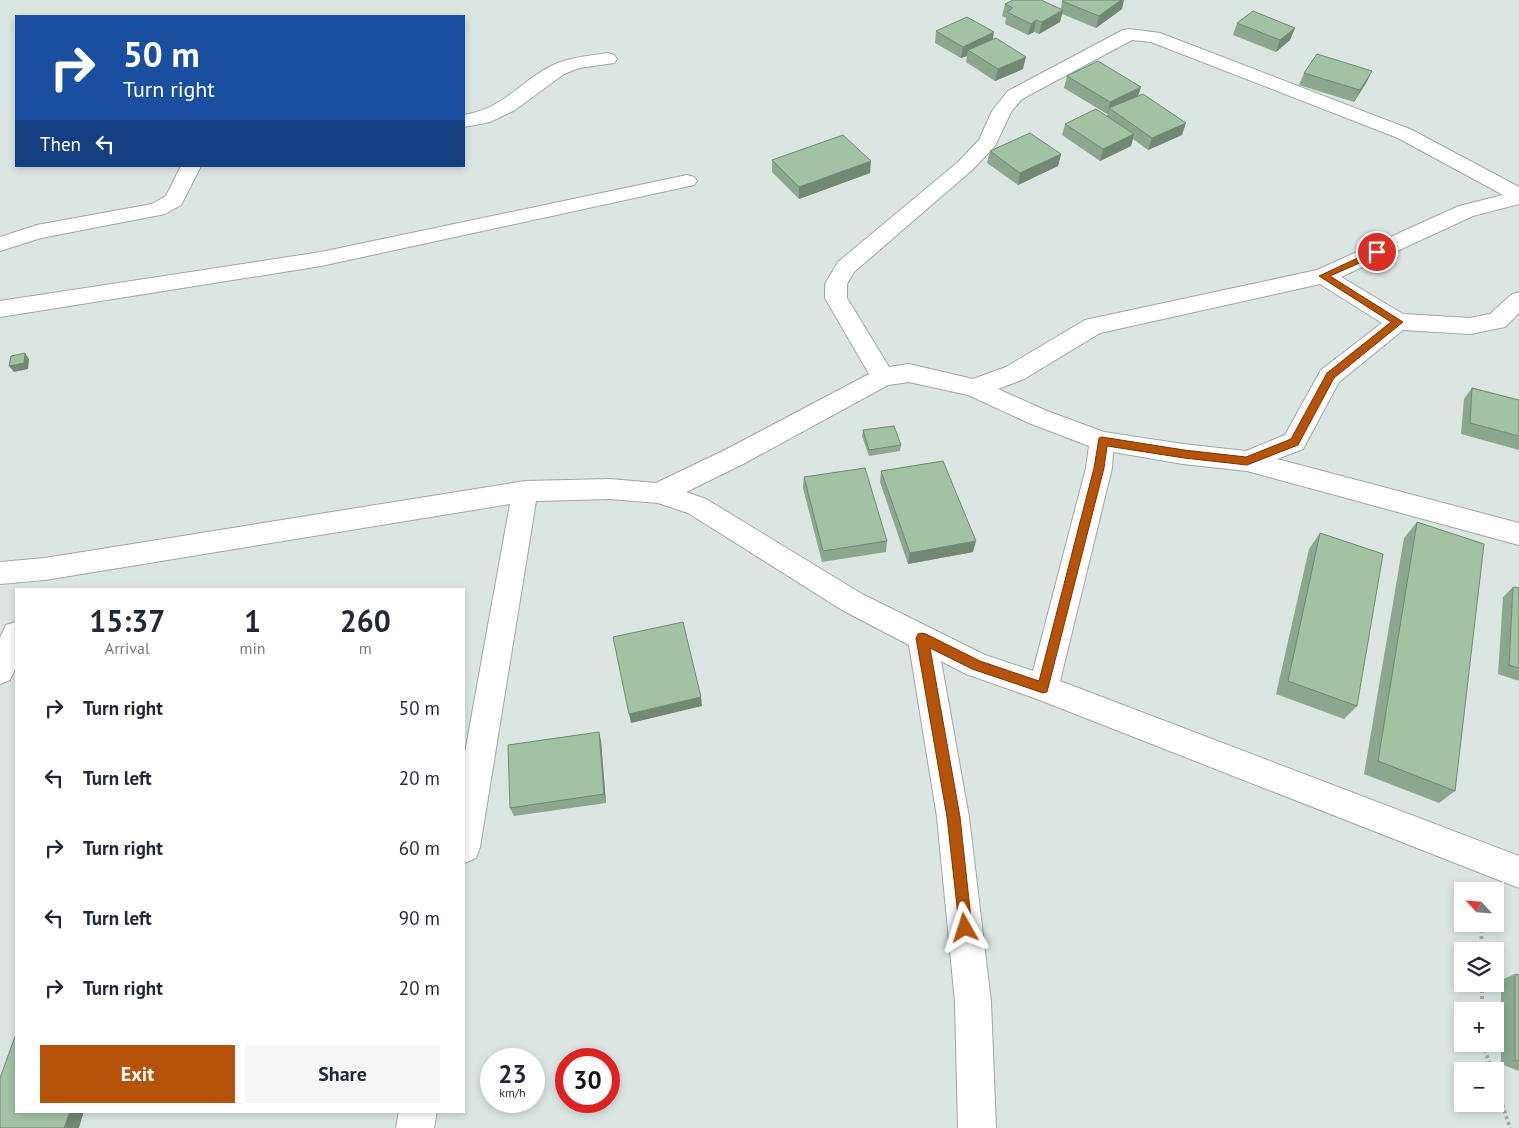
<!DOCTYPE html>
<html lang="en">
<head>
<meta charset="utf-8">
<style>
  :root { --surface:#fff; --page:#f6f6f7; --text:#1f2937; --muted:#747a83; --accent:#b45309 }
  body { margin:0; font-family:"PT Sans",sans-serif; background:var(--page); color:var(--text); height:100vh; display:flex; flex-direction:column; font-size:19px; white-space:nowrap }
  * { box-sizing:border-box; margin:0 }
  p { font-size:16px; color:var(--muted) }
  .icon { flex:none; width:28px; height:28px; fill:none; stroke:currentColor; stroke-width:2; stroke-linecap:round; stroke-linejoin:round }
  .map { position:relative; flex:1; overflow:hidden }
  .details { position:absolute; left:15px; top:588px; width:450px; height:525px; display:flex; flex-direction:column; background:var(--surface); border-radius:0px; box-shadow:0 2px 8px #0003 }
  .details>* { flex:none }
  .top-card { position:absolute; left:15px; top:15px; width:450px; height:152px; border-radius:0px; box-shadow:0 2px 8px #0003; background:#1a4fa0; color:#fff; overflow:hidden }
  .needle { width:32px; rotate:296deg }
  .fabs { position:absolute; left:1454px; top:882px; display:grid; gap:10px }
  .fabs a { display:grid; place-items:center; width:50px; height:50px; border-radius:0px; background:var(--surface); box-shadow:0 2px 8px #0003; font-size:25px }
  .speed { position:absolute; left:480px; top:1048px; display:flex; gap:10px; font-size:25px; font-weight:700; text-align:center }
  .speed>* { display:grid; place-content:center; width:65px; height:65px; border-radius:50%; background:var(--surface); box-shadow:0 2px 8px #0003; line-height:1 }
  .speed small { font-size:12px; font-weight:400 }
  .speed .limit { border:8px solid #d22; background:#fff; color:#111 }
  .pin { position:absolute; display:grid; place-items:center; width:42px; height:42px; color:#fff; margin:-21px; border:2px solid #fff; border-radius:50%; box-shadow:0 1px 5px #0007 }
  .me { position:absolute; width:55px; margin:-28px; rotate:354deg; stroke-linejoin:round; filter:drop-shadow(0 0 4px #0008) }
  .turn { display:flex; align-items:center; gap:18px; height:105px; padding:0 25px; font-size:22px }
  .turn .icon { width:65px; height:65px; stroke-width:2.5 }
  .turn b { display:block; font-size:35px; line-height:42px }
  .then { display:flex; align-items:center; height:48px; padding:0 25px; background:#0003; gap:10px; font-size:19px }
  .eta { display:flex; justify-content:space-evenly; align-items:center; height:85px; text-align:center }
  .eta b { font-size:30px; font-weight:600; line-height:35px }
  .cta { display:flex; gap:10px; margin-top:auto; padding:10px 25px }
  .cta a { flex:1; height:58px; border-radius:0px; background:var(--accent); color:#fff; font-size:20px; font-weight:600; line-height:58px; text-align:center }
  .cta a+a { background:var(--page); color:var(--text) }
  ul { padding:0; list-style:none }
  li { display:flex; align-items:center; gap:15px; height:70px; padding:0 25px }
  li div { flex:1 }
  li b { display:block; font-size:19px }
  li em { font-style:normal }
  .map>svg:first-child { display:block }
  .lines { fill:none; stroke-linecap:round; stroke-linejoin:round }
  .minor-casing { stroke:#9da7a4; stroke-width:2 }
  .path { stroke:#a4adaa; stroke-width:4; stroke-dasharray:3 3; stroke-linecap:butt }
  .minor { fill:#fff; fill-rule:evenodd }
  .wall { fill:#8ba78d }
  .shaded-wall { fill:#718873 }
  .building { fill:#a2c2a4; stroke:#718873 }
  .route { fill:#b45309; stroke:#753606 }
</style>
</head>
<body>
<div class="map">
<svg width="1519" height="1128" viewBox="0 0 1519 1128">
  <rect width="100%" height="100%" fill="#dbe6e2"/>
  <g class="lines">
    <defs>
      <path id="minor" d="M1129,29L1160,33L1412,130L1519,187V204L1473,216L1341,277L1403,314L1470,318L1490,314L1511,295L1519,292V313L1505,327L1470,334L1403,330L1339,382L1303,449L1277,459L1519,523V545L1247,471L1183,464L1113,452L1112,468L1060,681L1519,856V888L1037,699L966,674L941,661L969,817L991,1002L996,1128H958L955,1002L937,817L909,645L842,610L688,513L658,503L610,499L536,501L480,847L476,858L464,863V758L510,504L45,580L0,584V562L45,558L525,481L610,479L656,483L725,450L869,374L825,298V284L838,262L958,162L979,140L992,111L1008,91L1123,30ZM1132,40L1151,42L1398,138L1503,195L1459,206L1317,270L1085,320L1006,367L973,379L909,364L889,367L847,298V284L854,272L972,170L995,146L1011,112L1022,99ZM1320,284L1382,323L1321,370L1285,435L1246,451L1183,444L1104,432L1047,411L998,389L1024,379L1100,333ZM909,382L968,395L1029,423L1089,446L1086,468L1033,671L985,655L862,594L706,499L686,492L743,464L888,385Z
        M608,53L614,55L617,59L614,63L579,68L564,74L515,110L490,122L464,127V115C505,108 518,83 551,66C569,57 589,56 608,53Z
        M181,166H201L181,205L165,214L41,238L0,251V237L37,225L152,204L166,196Z
        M687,175L694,177L697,181L694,185L321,266L0,317V301L321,252Z
        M16,622V667L10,680L0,684V638L6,625Z
        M399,1111H437L434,1128H396Z"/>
    </defs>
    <use href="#minor" class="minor-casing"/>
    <path class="path" d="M1481,924L1482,951
      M1482,984V1011
      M1483,1044L1492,1071
      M1495,1082L1510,1128"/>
    <use href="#minor" class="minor"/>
  </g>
  <path class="wall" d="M1062,1L1122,9L1096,28L1062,14L1060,22L1039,34L1034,32L1028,35L1005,24L1006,18L1002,16L1005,4L1061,9Z
    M1237,23L1295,28L1290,40L1276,52L1233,35Z
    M936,31L992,40L1023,69L995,81L966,62L967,56L961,58L935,43Z
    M1372,71L1366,83L1354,102L1299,85L1304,73Z
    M1067,76L1141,87L1138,96L1182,135L1148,150L1133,139L1131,146L1100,161L1062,135L1065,124L1107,116L1108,113L1107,114L1064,88Z
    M990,151L1061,154L1058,166L1018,185L987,163Z
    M772,160L870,173L799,199L772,172Z
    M1472,388L1519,400V450L1461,434L1464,399Z
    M863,430L901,445L900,451L869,456L862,436Z
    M881,471L973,552L908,564L880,482Z
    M804,477L887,541L886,552L822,562L803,488Z
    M1417,522L1455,791L1439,803L1364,774L1404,538Z
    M1320,533L1357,706L1344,719L1276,694L1309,549Z
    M1513,587L1519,588V681L1498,674L1503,597Z
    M601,741L606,803L514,816L510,808Z
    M1515,974L1519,975V1071L1501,1064V980Z"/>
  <path class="shaded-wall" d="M1121,0H1124L1122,9L1096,28L1099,16Z
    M1063,10L1060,22L1039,34L1042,22Z
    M1036,20L1034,32L1028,35L1031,24Z
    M1295,28L1290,40L1276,52L1280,40Z
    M994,32L992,44L968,50L967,56L961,58L963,47Z
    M1026,57L1023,69L995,81L998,69Z
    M1372,71L1366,83L1354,102L1360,90Z
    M1141,87L1137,98L1109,108L1108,113L1107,114L1110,102Z
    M1186,123L1182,135L1148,150L1152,138Z
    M1134,134L1131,146L1100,161L1103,149Z
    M1061,154L1058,166L1018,185L1020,173Z
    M871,161L870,173L799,199V187Z
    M25,353L29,359L28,369L14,372L9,366Z
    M976,541L973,552L908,564L910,553Z
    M701,697L702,706L631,723L629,714Z
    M599,732L601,741L606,803L604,794Z
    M70,1111H84L79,1128H64Z"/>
  <path class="building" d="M1013,0H1041L1063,10L1042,22L1036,20L1031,24L1007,12L1013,8L1005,4Z
    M1064,0H1121L1099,16L1062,1Z
    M1253,11L1295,28L1280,40L1237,23Z
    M967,17L994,32L963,47L936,31Z
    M996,38L1026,57L998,69L968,50Z
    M1317,54L1372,71L1360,90L1304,73Z
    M1098,61L1141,87L1110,102L1067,76Z
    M1143,94L1186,123L1152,138L1109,108Z
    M1096,109L1134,134L1103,149L1065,124Z
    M1030,133L1061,154L1020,173L990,151Z
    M843,135L871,161L799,187L772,160Z
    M25,353L24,363L9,366L11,356Z
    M1472,388L1519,400V436L1470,423Z
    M894,426L901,445L869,450L863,430Z
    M943,461L976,541L910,553L881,471Z
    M865,468L887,541L823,551L804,477Z
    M1417,522L1484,544L1455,791L1378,761Z
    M1320,533L1383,554L1357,706L1288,681Z
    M1513,587L1519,588V668L1509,665Z
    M683,622L701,697L629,714L613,637Z
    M599,732L604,794L510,808L508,745Z
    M1515,974L1519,975V1061L1515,1060Z
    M16,1034V1111H70L64,1128H0V1078Z"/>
  <path class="route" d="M1377,249L1381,252L1380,254L1330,276L1403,322L1334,378L1298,445L1247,465L1184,458L1107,446L1104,468L1047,692L1043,693L972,669L930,648L960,817L972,928L970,933L965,935L960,933L947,817L916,638L918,634L922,633L926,634L980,661L1039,681L1094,468L1099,438L1102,437L1184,450L1246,457L1291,439L1327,373L1391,322L1319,276Z"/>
</svg>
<div class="fabs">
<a><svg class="needle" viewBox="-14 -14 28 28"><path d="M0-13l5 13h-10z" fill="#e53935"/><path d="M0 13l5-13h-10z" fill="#747a83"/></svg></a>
<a><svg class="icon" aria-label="layers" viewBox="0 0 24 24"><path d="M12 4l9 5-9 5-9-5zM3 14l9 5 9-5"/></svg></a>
<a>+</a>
<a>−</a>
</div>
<div class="speed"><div>23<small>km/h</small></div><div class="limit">30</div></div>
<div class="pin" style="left:1377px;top:252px;background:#d93025"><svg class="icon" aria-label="arrive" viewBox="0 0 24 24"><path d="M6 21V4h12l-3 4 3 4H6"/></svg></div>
<svg class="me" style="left:965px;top:928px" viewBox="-20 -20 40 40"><path d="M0-17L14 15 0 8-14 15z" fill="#b45309" stroke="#fff" stroke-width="4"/></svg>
<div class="top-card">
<div class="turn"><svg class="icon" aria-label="right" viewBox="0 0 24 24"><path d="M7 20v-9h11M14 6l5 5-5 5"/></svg><div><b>50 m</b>Turn right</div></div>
<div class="then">Then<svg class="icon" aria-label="left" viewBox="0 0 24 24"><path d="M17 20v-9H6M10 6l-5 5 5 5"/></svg></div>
</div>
<section class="details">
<div class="eta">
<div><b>15:37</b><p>Arrival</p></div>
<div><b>1</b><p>min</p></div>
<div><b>260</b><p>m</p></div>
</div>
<ul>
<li><svg class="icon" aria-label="right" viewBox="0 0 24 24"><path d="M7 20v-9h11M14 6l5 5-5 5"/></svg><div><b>Turn right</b></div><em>50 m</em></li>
<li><svg class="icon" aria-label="left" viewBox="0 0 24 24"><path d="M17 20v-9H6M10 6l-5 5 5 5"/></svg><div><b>Turn left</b></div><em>20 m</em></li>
<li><svg class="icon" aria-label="right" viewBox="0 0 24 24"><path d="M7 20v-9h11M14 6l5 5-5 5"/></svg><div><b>Turn right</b></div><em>60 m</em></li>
<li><svg class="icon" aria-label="left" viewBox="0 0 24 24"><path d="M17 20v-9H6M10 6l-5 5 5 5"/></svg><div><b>Turn left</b></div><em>90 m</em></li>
<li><svg class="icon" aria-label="right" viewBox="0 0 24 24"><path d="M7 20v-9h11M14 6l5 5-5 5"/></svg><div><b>Turn right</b></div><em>20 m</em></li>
</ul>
<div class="cta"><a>Exit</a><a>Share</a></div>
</section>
</div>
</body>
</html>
